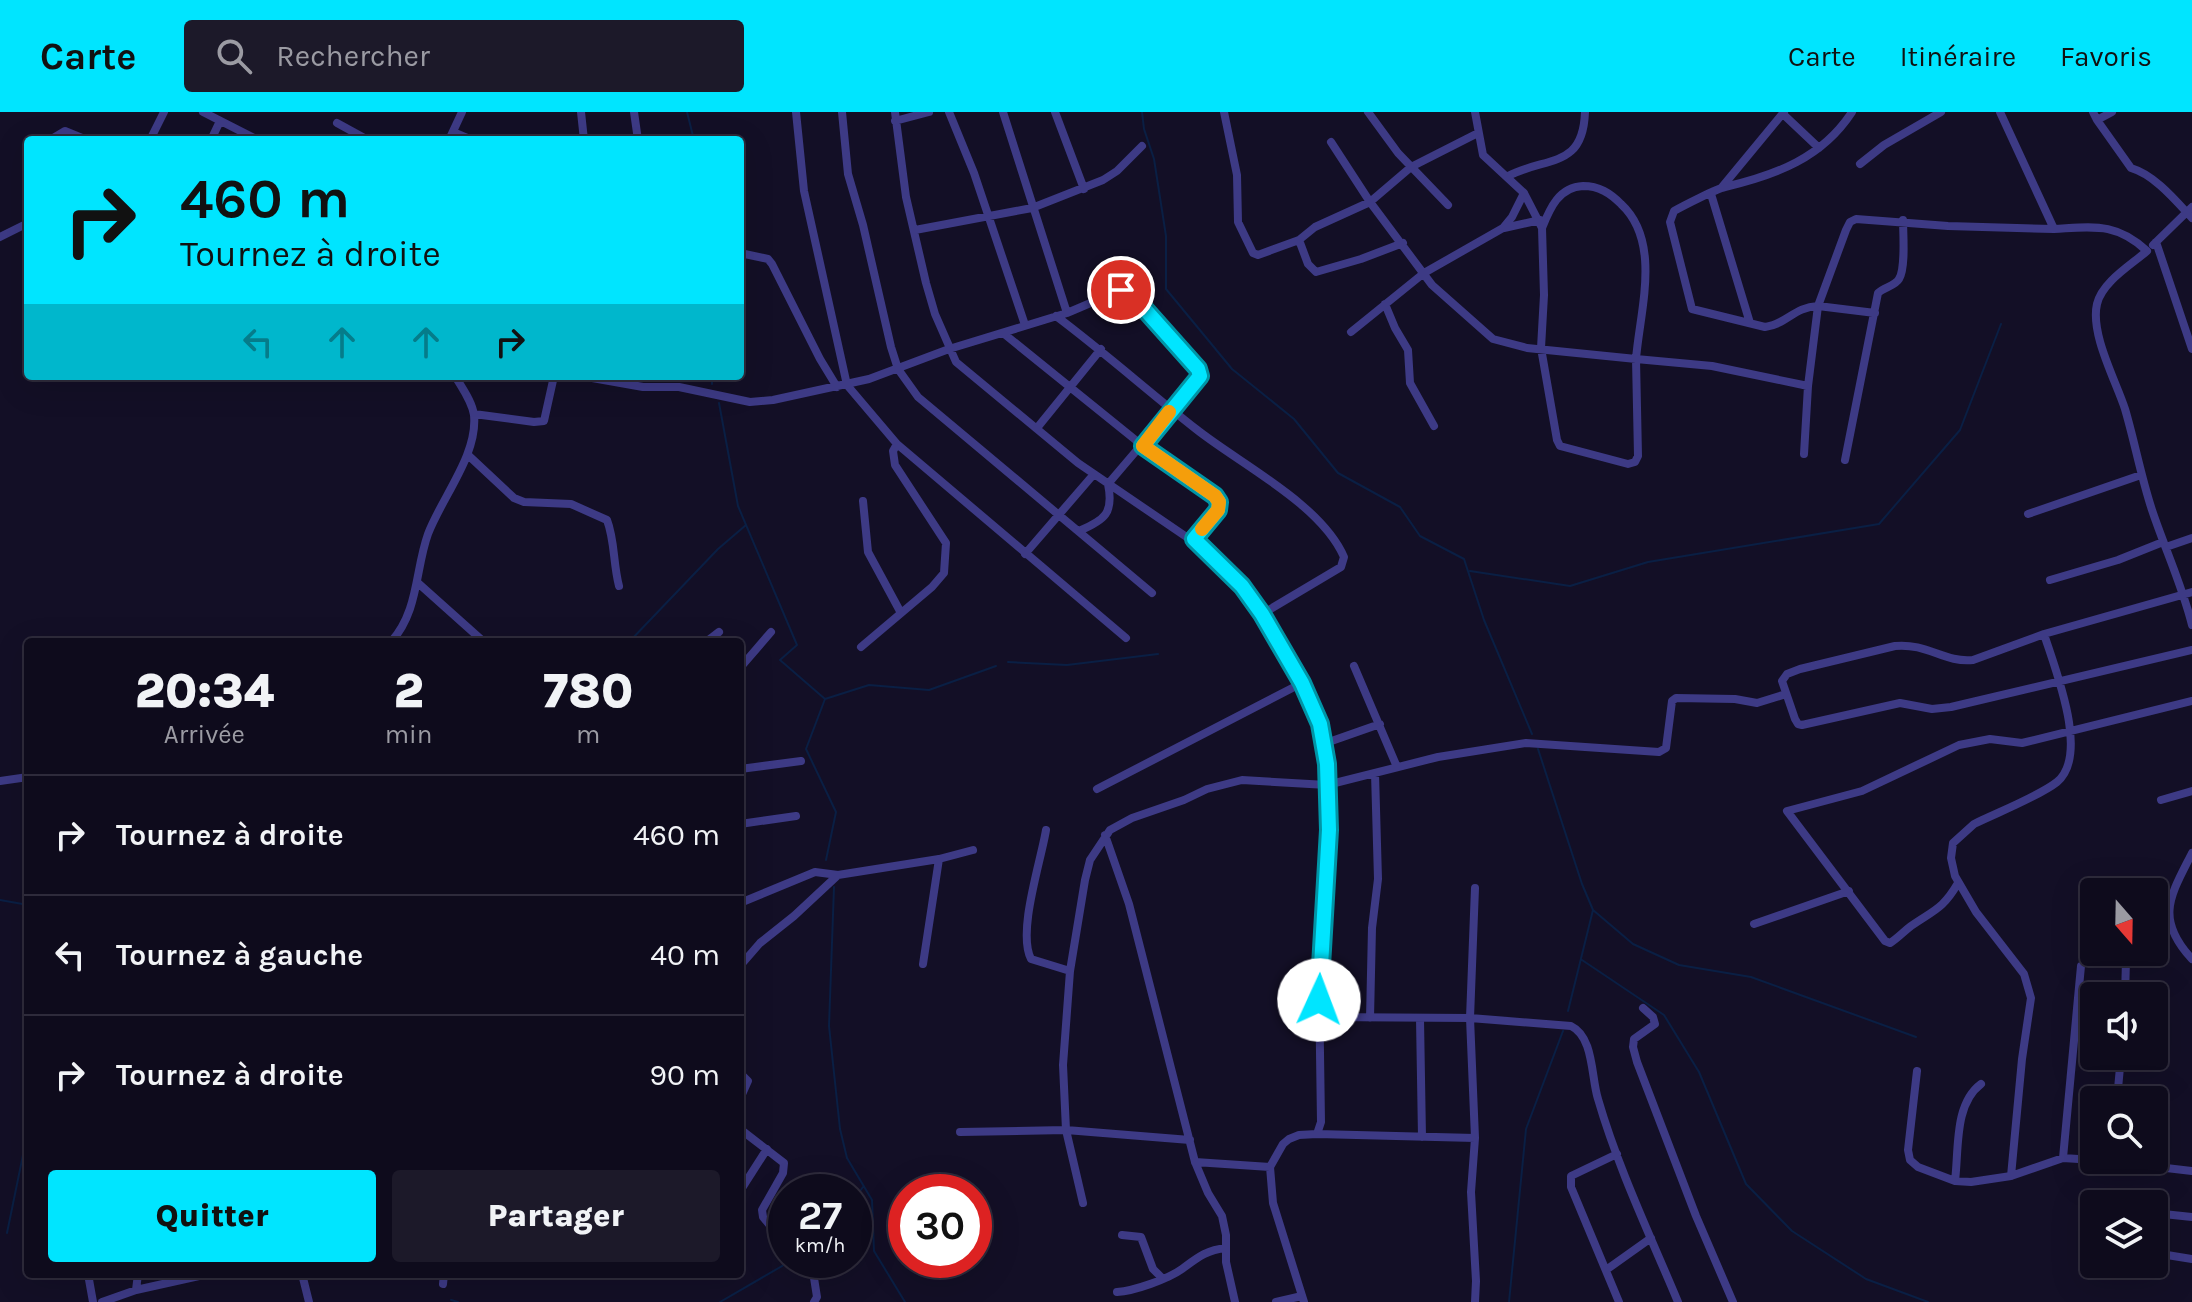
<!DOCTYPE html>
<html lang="fr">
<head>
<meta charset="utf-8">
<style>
  :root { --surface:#0e0b1c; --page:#1c1929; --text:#f1f3f6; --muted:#9b9ba3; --line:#2e2b3b; --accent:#00e5ff }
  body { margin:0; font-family:Karla,sans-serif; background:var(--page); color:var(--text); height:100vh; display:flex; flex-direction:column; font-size:30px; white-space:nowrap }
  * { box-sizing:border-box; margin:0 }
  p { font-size:26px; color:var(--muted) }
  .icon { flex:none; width:44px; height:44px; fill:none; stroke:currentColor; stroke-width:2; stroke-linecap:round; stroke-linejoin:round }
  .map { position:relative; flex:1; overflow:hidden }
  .side { position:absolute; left:24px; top:526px; width:720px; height:640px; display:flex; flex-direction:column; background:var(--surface); border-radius:8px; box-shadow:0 8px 32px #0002,0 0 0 2px var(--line) }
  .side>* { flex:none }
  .top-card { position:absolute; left:24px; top:24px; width:720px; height:244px; border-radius:8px; box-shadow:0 8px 32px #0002,0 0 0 2px var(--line); background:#00e5ff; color:#111; overflow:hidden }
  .needle { width:52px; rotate:160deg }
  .buttons { position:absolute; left:2080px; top:766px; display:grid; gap:16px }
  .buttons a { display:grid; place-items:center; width:88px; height:88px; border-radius:8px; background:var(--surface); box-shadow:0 8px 32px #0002,0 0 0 2px var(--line); font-size:40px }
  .speed { position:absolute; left:768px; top:1062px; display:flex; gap:16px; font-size:40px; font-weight:700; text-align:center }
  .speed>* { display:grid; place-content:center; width:104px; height:104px; border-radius:50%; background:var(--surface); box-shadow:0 8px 32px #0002,0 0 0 2px var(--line); line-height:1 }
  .speed small { font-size:20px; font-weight:400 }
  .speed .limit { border:12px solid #d22; background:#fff; color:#111 }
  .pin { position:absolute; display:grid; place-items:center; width:68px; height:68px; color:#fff; margin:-34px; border:4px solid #fff; border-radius:50%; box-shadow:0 2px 8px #0007 }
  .me { position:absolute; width:88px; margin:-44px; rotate:2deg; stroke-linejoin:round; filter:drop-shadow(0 0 6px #0008) }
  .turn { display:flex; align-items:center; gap:28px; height:168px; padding:0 24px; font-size:36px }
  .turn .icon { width:104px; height:104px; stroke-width:2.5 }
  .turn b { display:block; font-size:56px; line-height:68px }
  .lanes { display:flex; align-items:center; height:76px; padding:0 24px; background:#0003; justify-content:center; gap:40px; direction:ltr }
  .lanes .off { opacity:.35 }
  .eta { display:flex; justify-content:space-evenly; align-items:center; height:136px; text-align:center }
  .eta b { font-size:48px; font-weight:800; line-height:56px }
  .primary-button { display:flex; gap:16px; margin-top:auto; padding:16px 24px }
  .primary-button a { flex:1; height:92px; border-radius:8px; background:var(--accent); color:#111; font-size:32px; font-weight:800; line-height:92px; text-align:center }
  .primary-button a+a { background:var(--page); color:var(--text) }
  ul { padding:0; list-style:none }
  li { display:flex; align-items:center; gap:24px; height:120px; padding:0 24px; border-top:2px solid var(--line) }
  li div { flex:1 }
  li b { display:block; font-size:30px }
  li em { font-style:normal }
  header { display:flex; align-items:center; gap:48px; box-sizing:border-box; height:112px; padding:0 40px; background:var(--accent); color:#111 }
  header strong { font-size:38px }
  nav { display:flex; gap:44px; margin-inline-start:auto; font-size:28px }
  .search { width:560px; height:72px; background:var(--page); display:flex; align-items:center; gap:20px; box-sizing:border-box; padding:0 28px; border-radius:8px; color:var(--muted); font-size:30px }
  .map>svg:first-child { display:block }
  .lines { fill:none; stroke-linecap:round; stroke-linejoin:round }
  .stream { stroke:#0a1f44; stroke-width:2 }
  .street { stroke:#3d3a85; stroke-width:8 }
  .route-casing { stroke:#0095a6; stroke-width:20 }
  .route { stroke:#00e5ff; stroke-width:14 }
  .slow { stroke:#f59e0b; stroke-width:14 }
</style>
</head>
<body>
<header>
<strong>Carte</strong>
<div class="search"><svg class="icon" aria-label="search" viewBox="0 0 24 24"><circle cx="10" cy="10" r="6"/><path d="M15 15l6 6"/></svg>Rechercher</div>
<nav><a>Carte</a><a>Itinéraire</a><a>Favoris</a></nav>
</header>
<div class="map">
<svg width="2192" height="1190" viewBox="0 0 2192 1190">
  <rect width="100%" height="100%" fill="#130f26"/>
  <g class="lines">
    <path class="stream" d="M687,0L694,28
      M1142,0L1144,17L1154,47L1166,124V177L1232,257L1294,307L1338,361L1400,395L1420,424L1464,447L1484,508L1532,622
      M712,264V272
      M719,291L738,394L797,533L780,548L825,587L806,637L836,700L826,748
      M1470,459L1570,474L1648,450L1879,412L1960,318L2001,212
      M629,530L718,437L746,413
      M1008,550L1067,553L1158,542
      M825,587L869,573L929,578L996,554
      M1538,637L1582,772L1593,798L1568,899
      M834,775L829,914L840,1017L847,1046L872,1088L874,1139L905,1190
      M0,788L28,793
      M1593,798L1633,832L1679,853L1751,865L1916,925
      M1582,848L1664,903L1699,960L1746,1072L1792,1119L1866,1167L1928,1190
      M854,1087L863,1075
      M7,1121L24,1038L28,1032
      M451,1188L458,1190
      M720,1190L789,1150
      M1509,1190L1526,1017L1563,919"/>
    <path class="street" d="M203,0L258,28
      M581,0L584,28
      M634,0L638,28
      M796,0L804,79L847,273L897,332L1126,526
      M842,0L848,62L863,113L891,235L898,257L918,285L1152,481
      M895,0L906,85L926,171L935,202L956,250L1078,351L1210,441L1242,474L1262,502L1314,596L1320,612L1327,652L1329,718V757L1319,871L1321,1010L1317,1022L1299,1023L1289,1027L1283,1032L1270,1055L1273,1091L1304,1190
      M949,0L974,61L1025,213
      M1003,0L1067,201
      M1055,0L1084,77
      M1224,0L1237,63L1238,110L1253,141L1258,143L1299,128L1315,115L1370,90L1411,55L1478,21
      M1368,0L1398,41L1448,93
      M1475,0L1483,43L1524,81L1542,116L1544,183L1541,236L1557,328L1560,334L1628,352L1635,350L1638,344L1636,247L1712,254L1808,274
      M1852,0C1822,46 1776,63 1725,75C1716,77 1683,94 1674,99L1670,110L1692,197L1765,215C1787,212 1794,195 1818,194L1846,118L1850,110L1856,107L1948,114L2054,117
      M2000,0L2054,117C2093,115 2116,110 2147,139C2131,153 2102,170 2097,192C2090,222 2116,269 2125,297C2135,331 2141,365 2152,398C2165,437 2182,473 2192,513
      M2093,0L2097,8L2112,0
      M1783,2L1819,36
      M2097,8L2131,56C2155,63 2176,89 2192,106
      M895,9L929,0
      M337,11L368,28
      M453,20L472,28
      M50,28L65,19L87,28
      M150,28L164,0
      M211,28L220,9
      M449,28L462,0
      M1331,30L1370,90L1432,173L1493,227L1527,236L1636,247C1640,198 1662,130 1621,92C1610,81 1599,74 1583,74C1559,75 1550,96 1542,116
      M1860,52L1884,33L1941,0
      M1508,64C1547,44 1583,57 1585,0
      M1722,75L1784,0
      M1711,82L1750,211
      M1504,116L1540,108
      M915,118L1032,96L1103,68L1117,59L1142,34
      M0,125L28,111
      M1299,128L1308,152L1316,160L1361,147L1403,131
      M2156,130L2192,237
      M2153,133L2192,95
      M740,141L768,147L772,152L820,247L837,275
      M1385,192L1395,216L1408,238L1410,271L1434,314
      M1056,204C1104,240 1149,280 1196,317C1240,352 1321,392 1344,445L1341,455L1262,502
      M1351,220L1424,161L1503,116L1512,105L1524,81
      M1003,221L1143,334L1215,384L1219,390L1218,398L1194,427
      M581,264L643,275H679L750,290L773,288L869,267L949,237L1067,201L1121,178L1128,179L1198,257L1200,264L1108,372C1114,401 1105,408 1079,419
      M474,302L534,310L544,309L554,264
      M1037,316L1101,237
      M1804,342L1808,274L1818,194L1875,201
      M468,343L514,386L524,390L571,392L607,408C615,429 613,451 619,474
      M1845,348L1878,181C1884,175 1895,174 1899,167C1906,156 1903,121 1903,108
      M863,389L868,440L901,501
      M2028,402L2141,363
      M2166,435L2192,426
      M1025,442L1094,362
      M2050,468L2118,448L2163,430
      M418,471L484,530
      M2192,480L2044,522L1973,548C1944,551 1928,531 1895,534L1800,557L1787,562L1782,569L1795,607L1798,612L1802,613L1900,591L1932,597L1951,595L2192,538
      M391,530C419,499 415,458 428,422C442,385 478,343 474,303C472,289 462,276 455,264
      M706,530L719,520
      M861,535L932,475L944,461L946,431L895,353L893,339L897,332
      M1354,554L1397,655
      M740,556L771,520
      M1323,632L1380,612
      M740,657L801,649
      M0,669L28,665
      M1097,677L1302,571
      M2161,688L2192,679
      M740,712L796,704
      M1046,718C1041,749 1017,820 1031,847L1070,859
      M1105,723L1129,792L1195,1050L1208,1081L1222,1104L1226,1123V1150L1235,1190
      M2192,741C2171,783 2154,806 2192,847
      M1958,771C1943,797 1934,798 1911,814C1903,820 1898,826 1890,831L1885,829L1787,699L1862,679L1959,633L1990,627L2022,631L2192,589
      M1475,776L1470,906L1475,1026L1471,1080L1476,1169L1475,1190
      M740,791L815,760L838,763
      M1754,812L1849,779
      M923,852L939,747
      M740,854L760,831L794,804L838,763L939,747L973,738
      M2125,884L2126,848
      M1643,896L1653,905L1655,912L1634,927L1633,935L1637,950L1696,1104L1733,1190
      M1320,905L1470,906L1571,914C1594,925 1591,965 1598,987C1618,1056 1650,1123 1678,1190
      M1370,906L1372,816L1378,767L1375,661
      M1420,907L1422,1025
      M1917,959L1908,1038L1910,1048L1918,1055L1955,1069L1971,1070L2011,1064L2063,1046L2094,1048
      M740,961L748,969L740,987
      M2117,988L2121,944
      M740,1017L784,1051L783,1061L762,1098L763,1105L786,1133
      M960,1020L1066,1018L1190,1028
      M1317,1022L1475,1026
      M1617,1042L1571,1064V1075L1619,1190
      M2063,1046L2081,854
      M2098,1048L2192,1059
      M1195,1050L1270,1055
      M2011,1064L2022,947L2031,886L2024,862L1976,800L1955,764L1951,746L1953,731L1974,712C1996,701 2038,685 2057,670C2090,643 2055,557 2044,522
      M1955,1069C1959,1037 1954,992 1981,972
      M742,1076L767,1037
      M1083,1091L1066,1018L1063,953L1070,859L1085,768L1090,748L1110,718L1132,706L1184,688L1207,677L1242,668L1327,673L1438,645L1526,631L1659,640L1666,636L1672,589L1676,586L1735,587L1757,591L1786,582
      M2154,1101L2192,1105
      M1122,1123L1141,1125L1153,1157L1162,1166
      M2167,1143L2192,1147
      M801,1148L814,1166L817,1185L814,1190
      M1606,1158L1651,1126
      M88,1162L93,1190
      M302,1162L309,1190
      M443,1172L444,1162
      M136,1178L138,1162
      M1117,1180C1134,1179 1168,1167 1182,1157C1197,1146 1206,1138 1226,1136
      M102,1190L136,1178L208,1162
      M1276,1190L1302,1184"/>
  </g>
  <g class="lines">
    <defs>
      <path id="route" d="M1121,178L1128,179L1133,184L1198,257L1200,264L1143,334L1215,384L1219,390L1218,398L1194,427L1242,474L1262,502L1302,571L1320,612L1327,652L1329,718L1319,888"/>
    </defs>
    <use href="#route" class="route-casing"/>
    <use href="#route" class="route"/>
    <path class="slow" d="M1169,300L1143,334L1215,384L1219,390L1218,398L1202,417"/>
  </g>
</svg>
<div class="buttons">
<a><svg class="needle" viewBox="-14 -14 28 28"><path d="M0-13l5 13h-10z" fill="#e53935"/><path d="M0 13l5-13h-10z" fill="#9b9ba3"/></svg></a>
<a><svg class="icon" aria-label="sound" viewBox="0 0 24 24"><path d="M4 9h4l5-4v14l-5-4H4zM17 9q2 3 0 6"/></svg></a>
<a><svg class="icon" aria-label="search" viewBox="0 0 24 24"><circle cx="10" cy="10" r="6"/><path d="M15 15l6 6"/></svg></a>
<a><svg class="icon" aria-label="layers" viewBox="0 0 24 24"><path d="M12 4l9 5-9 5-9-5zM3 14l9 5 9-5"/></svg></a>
</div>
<div class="speed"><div>27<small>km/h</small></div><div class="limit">30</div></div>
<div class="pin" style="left:1121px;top:178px;background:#d93025"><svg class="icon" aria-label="arrive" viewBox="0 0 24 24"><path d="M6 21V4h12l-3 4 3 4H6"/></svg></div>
<svg class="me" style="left:1319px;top:888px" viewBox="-20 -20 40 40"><circle r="19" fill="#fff"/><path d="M0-13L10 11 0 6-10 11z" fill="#00e5ff"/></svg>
<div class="top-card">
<div class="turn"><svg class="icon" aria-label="right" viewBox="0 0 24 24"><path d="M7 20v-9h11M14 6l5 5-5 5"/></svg><div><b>460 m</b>Tournez à droite</div></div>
<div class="lanes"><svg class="icon off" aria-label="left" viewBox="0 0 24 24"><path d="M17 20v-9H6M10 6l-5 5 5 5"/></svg><svg class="icon off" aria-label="ahead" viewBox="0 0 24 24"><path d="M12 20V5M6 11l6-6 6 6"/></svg><svg class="icon off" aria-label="ahead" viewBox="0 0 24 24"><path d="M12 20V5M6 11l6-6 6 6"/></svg><svg class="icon" aria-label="right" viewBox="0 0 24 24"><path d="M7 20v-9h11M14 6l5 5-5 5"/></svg></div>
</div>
<section class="side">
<div class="eta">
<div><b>20:34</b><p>Arrivée</p></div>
<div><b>2</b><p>min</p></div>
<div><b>780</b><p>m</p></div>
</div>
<ul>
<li><svg class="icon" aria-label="right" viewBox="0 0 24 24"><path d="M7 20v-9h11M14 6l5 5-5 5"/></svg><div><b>Tournez à droite</b></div><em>460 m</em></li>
<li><svg class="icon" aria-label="left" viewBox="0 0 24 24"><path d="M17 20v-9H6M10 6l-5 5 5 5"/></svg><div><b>Tournez à gauche</b></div><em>40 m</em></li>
<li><svg class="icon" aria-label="right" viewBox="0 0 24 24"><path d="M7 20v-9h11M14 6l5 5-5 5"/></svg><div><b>Tournez à droite</b></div><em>90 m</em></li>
</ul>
<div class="primary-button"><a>Quitter</a><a>Partager</a></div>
</section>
</div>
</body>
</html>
